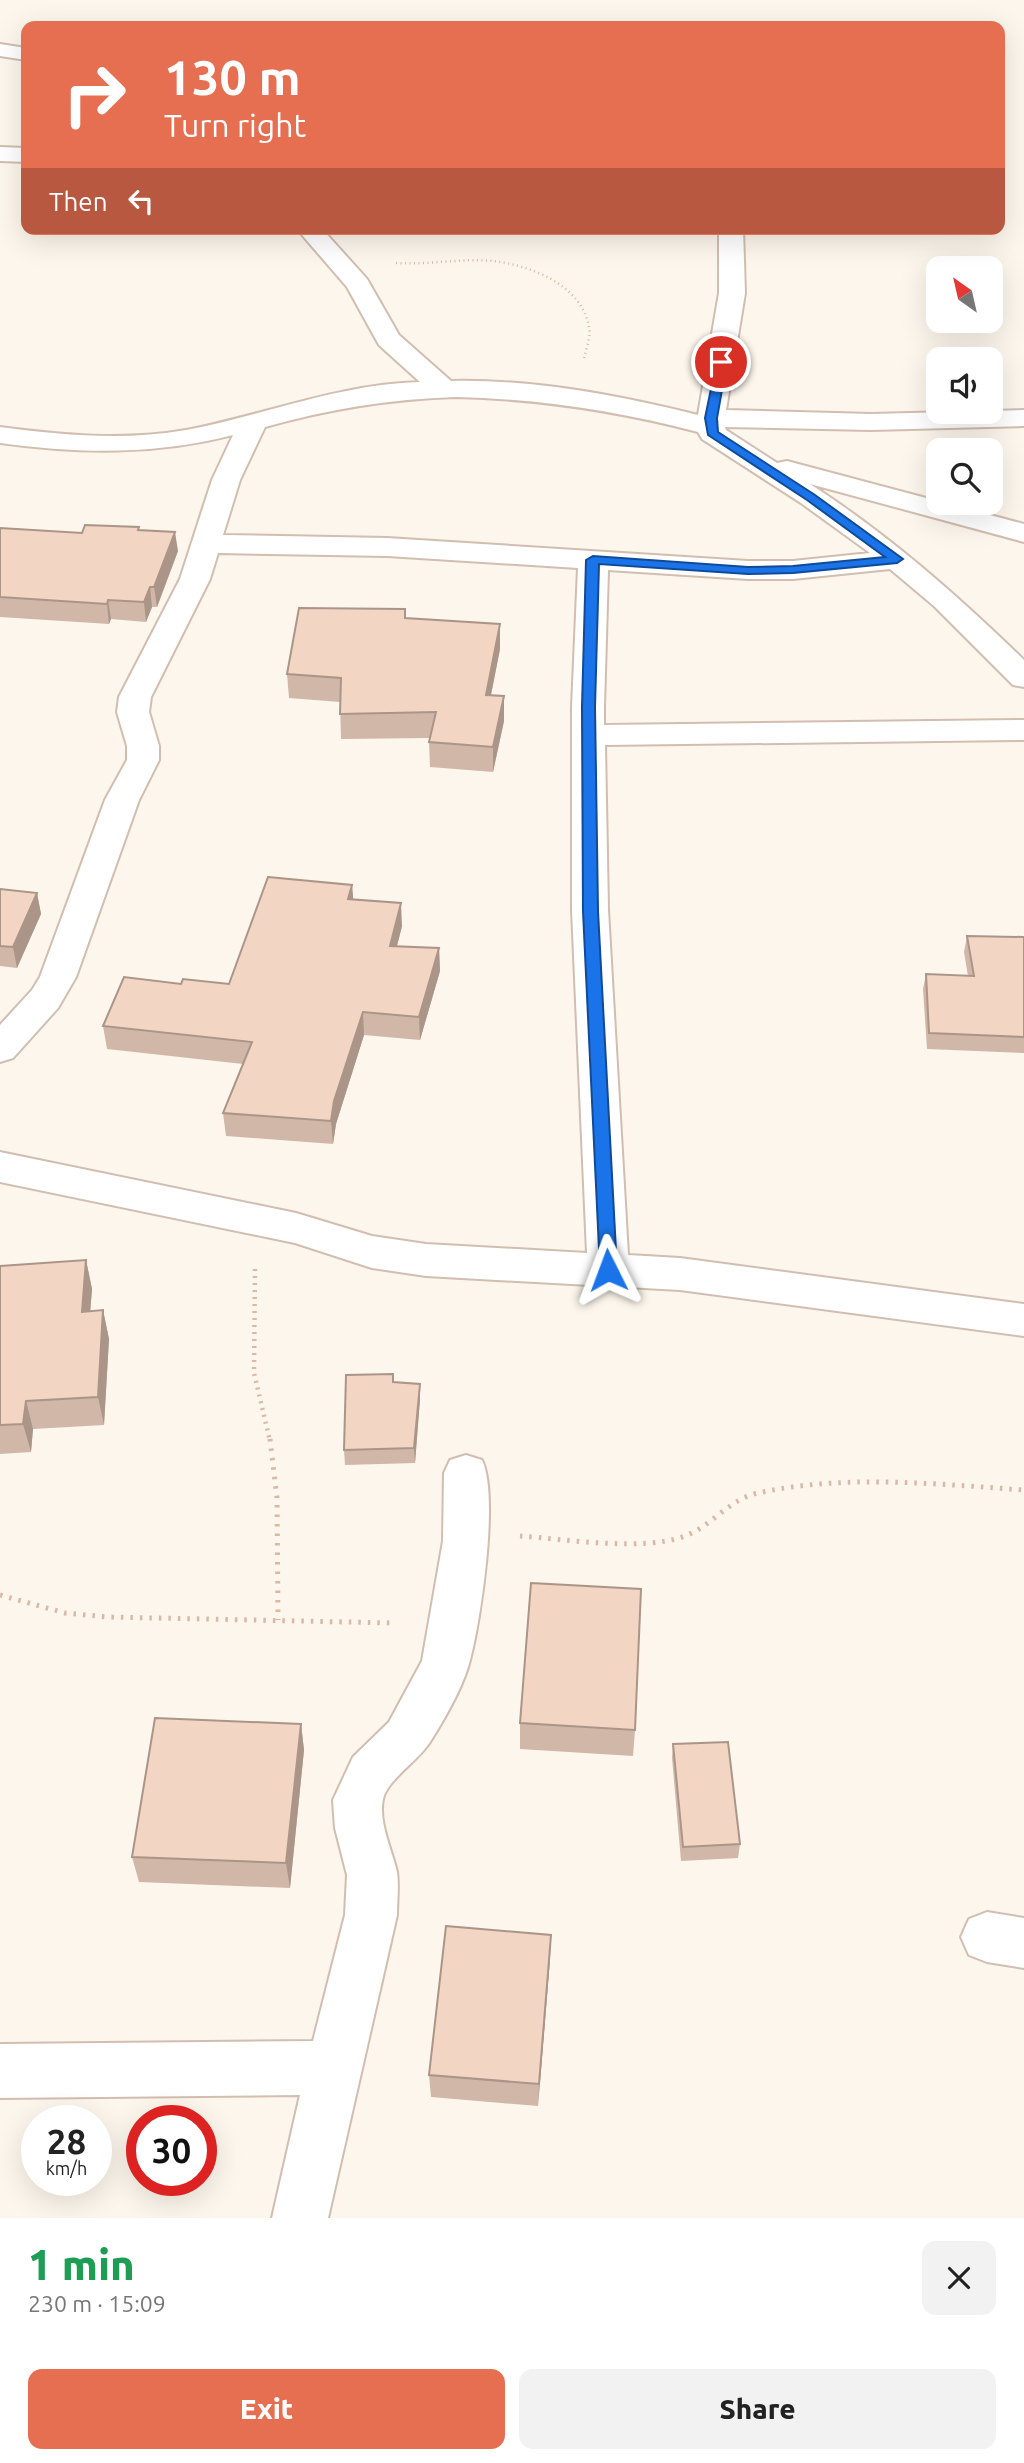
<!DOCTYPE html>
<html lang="en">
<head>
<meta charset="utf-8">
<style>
  :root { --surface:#fff; --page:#f2f2f2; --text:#222; --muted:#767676; --accent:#e76f51 }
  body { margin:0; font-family:Ubuntu,sans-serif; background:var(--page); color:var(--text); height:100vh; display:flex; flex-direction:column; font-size:26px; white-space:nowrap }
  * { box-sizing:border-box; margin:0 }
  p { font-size:23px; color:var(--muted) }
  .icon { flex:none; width:38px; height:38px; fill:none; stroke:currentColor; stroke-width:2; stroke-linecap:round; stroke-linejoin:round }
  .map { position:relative; height:2218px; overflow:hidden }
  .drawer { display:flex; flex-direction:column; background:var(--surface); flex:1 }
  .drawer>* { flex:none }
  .guide { position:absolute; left:21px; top:21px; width:984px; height:214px; border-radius:14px; box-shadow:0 7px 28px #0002; background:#e76f51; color:#fff; overflow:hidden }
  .needle { width:46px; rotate:326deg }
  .controls { position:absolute; left:926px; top:256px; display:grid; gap:14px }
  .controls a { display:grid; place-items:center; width:77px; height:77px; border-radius:14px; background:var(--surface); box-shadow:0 7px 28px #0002; font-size:35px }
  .speed { position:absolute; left:21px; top:2105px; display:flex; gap:14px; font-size:35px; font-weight:700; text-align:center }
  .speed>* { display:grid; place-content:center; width:91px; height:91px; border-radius:50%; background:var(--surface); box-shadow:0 7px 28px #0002; line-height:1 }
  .speed small { font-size:18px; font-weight:400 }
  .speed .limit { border:10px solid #d22; background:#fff; color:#111 }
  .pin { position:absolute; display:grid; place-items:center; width:60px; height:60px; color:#fff; margin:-30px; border:4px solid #fff; border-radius:50%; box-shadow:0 2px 7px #0007 }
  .me { position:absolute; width:77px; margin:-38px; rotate:357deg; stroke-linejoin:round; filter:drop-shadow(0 0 5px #0008) }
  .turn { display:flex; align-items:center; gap:24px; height:147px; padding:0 28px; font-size:32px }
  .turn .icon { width:91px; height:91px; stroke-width:2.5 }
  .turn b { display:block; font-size:49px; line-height:60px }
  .then { display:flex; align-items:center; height:66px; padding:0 28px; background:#0003; gap:14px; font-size:26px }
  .round { display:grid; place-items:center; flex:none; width:74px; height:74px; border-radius:14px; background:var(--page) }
  .overview { display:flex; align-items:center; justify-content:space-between; height:119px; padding:0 28px }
  h1 { font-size:42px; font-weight:800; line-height:52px; color:#1e9e55 }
  .action { display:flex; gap:14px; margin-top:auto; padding:14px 28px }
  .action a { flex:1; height:80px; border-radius:14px; background:var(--accent); color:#fff; font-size:28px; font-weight:800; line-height:80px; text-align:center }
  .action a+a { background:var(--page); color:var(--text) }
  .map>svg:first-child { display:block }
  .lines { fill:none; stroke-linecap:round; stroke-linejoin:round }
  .minor-casing { stroke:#d1beb0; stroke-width:4 }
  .path-far2 { stroke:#d9b8a5; stroke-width:2.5; stroke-dasharray:1 3.5; stroke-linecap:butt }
  .path-far1 { stroke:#d9b8a5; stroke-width:4.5; stroke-dasharray:2 5; stroke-linecap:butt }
  .path { stroke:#d9b8a5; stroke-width:5; stroke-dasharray:2.5 7; stroke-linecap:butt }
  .minor { fill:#fff; fill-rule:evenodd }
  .wall { fill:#d1b7a8 }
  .shaded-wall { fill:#aa9588 }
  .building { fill:#f3d5c3; stroke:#aa9588; stroke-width:2 }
  .route { fill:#1a73e8; stroke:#114b97; stroke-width:2 }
</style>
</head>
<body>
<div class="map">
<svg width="1024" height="2218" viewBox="0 0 1024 2218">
  <rect width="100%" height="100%" fill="#fdf6ec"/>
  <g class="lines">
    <defs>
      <path id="minor" d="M0,44L26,48V60L0,56Z
        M0,147L26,148V162L0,161Z
        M297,229H322L367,279L399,335L451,381C534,379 618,395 698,415L719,293V229H743L745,293L726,410L871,414L1024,410V426L871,430L725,427L726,430L777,463L787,461L1024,524V542L810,484C889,535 957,595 1024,660V687L1013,685L934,606L890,569L793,579H748L608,570L604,707V725L1024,720V740L605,745L608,910L628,1255L680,1258L1024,1304V1336L680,1290L426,1276L372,1268L295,1243L0,1182V1152L296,1213L372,1236L426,1244L587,1253L572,910V707L578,568L387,556L218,553L210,579L151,697L149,712L159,746V760L139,800L76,977L58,1008L13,1058L0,1062V1025L32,990L40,977L105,800L127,760V746L117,712L119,697L180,579L212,480L233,435C155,455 80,454 0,443V427C61,435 124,441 186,430C265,415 339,384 420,382L379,345L347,287ZM456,397C538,399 618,411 698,432L702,439L801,503L870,553L793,561H748L387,538L223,535L240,480L265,427C329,409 389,399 456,397Z
        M466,1455L482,1460C499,1496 481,1619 470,1660C464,1685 444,1720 430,1742C419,1760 387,1780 383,1799C378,1822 392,1850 397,1872C399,1886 397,1901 397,1915L328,2218H272L300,2095L0,2098V2044L313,2041L345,1915L347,1875L335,1828L333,1800L353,1757L389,1722L422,1661L443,1541L444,1473L450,1460Z
        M987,1912L1024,1918V1968L987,1962L969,1955L961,1937L969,1919Z"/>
    </defs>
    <use href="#minor" class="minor-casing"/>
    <path class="path-far2" d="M396,263C428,265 461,258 493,261C530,265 582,285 589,327C591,337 586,349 584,359"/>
    <path class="path-far1" d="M255,1269L254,1373L270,1441"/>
    <path class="path" d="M270,1439L277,1498L278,1620
      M520,1536C565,1539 643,1552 685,1536C712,1526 729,1499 758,1493C844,1474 937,1484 1024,1490
      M0,1595L65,1613L107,1617L395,1623"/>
    <use href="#minor" class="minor"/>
  </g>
  <path class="wall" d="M139,527V530L178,551L157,607H152L146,622L111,619L109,624L0,617V528L82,533Z
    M406,619L500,649L491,695L504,721L493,772L430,767L429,742L430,738L341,739L340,702L289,698L287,674Z
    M352,885L353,900L402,926L397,946L439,948L440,971L420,1040L364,1035L336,1124L333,1144L226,1136L223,1113L243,1064L107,1049L103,1026L181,984H229Z
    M0,889L37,893L41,914L17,968L0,966Z
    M967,936L1024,937V1053L927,1049L923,989L926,974L968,976L964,952Z
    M86,1260L92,1289L90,1311L103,1310L109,1339L104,1425L33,1429L31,1452L0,1454V1266Z
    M393,1374L394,1382L420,1399L415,1463L345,1465L344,1450Z
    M520,1723L635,1730L633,1756L520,1749Z
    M301,1724L304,1750L290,1888L139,1882L132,1857Z
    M673,1744L740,1844L738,1858L681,1861L672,1758Z
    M550,1959L538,2106L431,2097L429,2075Z"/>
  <path class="shaded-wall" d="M175,532L178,551L157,607L154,587Z
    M150,587L152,607L146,622L144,602Z
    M108,600L111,619L109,624L107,604Z
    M500,624V649L486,720V695Z
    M504,696V721L493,772V747Z
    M352,885L354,908L348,899Z
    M37,893L41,914L17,968L13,947Z
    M401,903L402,926L391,969L390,946Z
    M439,948L440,971L420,1040L419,1017Z
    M363,1012L364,1035L336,1124L333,1144L331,1121L334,1101Z
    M86,1260L92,1289L88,1340L82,1312Z
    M103,1310L109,1339L104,1425L98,1397Z
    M420,1384V1399L415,1463L414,1448Z
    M26,1401L33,1429L31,1452L23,1424Z
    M301,1724L304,1750L290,1888L286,1863Z
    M551,1935L550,1959L538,2106L539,2084Z"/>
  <path class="building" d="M85,525L139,527L138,530L175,532L154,587H150L144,602L108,600L107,604L0,597V528L82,533Z
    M299,608L405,609V618L500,624L486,695L504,696L493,747L429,742L436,712L340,714L341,678L287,674Z
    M268,877L352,885L348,899L401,903L390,946L439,948L419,1017L363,1012L334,1101L331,1121L223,1113L252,1042L103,1026L124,977L181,984L183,979L229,984Z
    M0,889L37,893L13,947L0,946Z
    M967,936L1024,937V1037L929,1033L926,974L974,976Z
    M86,1260L82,1312L103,1310L98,1397L26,1401L23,1424L0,1425V1266Z
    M393,1374V1382L420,1384L414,1448L344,1450L346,1375Z
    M531,1583L641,1589L635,1730L520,1723Z
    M155,1718L301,1724L286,1863L132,1857Z
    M728,1742L740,1844L683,1847L673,1744Z
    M446,1926L551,1935L539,2084L429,2075Z"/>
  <path class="route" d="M717,360L727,362L717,418L718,432L815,495L903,559L897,563L793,573L748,574L599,564L595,707L598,911L617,1270L614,1274H602L600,1270L583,911L582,707L586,560L593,556L748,567L793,566L885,557L807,500L708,435L705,418Z"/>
</svg>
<div class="controls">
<a><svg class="needle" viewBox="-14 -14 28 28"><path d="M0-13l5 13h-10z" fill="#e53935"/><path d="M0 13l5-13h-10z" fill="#767676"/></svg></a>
<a><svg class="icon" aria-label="sound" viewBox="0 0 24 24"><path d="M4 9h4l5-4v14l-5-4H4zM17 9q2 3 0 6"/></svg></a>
<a><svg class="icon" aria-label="search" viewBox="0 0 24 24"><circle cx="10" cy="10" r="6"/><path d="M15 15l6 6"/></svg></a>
</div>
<div class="speed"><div>28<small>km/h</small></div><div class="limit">30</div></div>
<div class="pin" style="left:721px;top:362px;background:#d93025"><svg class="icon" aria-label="arrive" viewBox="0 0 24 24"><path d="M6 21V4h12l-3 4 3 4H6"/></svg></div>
<svg class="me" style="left:608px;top:1270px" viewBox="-20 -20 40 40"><path d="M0-17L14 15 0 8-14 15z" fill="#1a73e8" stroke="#fff" stroke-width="4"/></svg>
<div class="guide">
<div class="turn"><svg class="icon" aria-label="right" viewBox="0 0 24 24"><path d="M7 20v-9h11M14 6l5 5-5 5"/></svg><div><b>130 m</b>Turn right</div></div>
<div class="then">Then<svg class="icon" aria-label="left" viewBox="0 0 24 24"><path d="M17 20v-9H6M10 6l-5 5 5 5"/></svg></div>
</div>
</div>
<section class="drawer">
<div class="overview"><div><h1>1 min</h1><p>230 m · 15:09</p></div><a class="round"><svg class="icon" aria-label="close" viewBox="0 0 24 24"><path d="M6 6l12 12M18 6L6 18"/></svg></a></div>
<div class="action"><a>Exit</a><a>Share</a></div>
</section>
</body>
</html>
